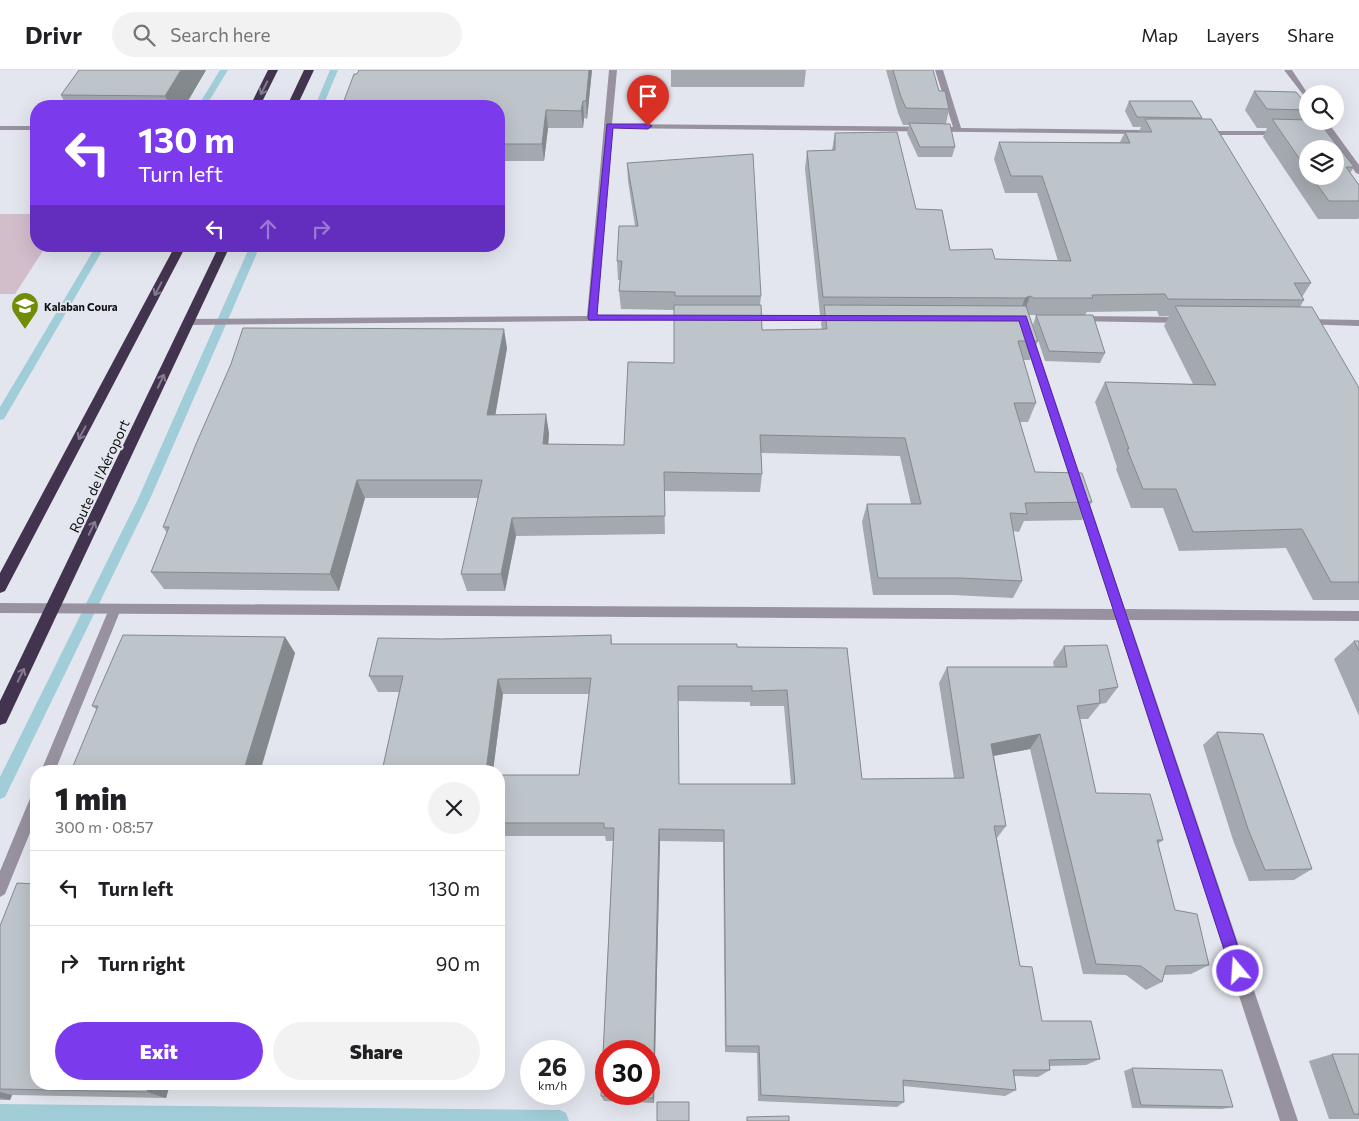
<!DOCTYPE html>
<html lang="en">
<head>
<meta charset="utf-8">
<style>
  :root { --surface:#fff; --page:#f2f2f2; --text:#202124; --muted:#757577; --line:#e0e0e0; --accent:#7c3aed }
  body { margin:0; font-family:Commissioner,sans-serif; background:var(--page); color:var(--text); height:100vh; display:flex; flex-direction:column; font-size:19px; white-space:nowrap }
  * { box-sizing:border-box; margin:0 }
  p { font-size:16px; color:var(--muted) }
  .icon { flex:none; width:28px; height:28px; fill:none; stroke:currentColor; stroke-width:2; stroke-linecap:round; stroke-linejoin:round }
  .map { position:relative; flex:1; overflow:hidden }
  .drawer { position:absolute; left:30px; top:695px; width:475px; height:325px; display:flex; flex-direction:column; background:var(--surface); border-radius:20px; box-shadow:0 5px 20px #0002 }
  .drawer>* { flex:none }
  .top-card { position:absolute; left:30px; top:30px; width:475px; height:152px; border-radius:20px; box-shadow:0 5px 20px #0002; background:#7c3aed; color:#fff; overflow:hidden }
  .fabs { position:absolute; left:1299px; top:15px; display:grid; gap:10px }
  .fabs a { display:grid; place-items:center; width:45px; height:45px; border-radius:50%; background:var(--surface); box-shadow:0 5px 20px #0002; font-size:25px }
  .speed { position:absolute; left:520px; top:970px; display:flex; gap:10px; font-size:25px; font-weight:700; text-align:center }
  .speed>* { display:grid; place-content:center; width:65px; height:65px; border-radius:50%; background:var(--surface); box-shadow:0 5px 20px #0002; line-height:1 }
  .speed small { font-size:12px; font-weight:400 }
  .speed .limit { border:8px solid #d22; background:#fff; color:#111 }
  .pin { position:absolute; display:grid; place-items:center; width:42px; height:42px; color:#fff; margin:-51px -21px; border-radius:50% 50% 50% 0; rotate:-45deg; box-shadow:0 0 5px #0007 }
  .pin .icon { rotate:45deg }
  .me { position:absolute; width:55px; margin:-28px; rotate:342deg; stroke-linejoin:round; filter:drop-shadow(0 0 4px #0008) }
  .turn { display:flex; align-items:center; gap:18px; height:105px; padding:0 25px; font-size:22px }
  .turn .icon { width:65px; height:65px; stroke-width:2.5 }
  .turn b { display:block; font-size:35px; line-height:42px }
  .lanes { display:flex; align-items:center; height:48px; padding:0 25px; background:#0003; justify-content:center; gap:25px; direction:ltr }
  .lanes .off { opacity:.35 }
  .round { display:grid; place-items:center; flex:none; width:52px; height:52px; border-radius:26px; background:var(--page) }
  .headline { display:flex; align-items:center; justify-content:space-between; height:85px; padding:0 25px }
  h1 { font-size:30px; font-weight:800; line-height:38px }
  .primary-button { display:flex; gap:10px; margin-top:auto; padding:10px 25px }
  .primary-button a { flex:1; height:58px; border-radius:30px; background:var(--accent); color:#fff; font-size:20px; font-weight:800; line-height:58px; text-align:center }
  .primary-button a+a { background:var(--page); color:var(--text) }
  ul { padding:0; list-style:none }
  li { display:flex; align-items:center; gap:15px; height:75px; padding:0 25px; border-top:1px solid var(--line) }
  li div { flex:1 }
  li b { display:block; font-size:19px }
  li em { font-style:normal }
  header { display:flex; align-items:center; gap:30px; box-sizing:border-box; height:70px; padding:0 25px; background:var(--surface); border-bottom:1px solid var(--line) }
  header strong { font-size:24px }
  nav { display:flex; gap:28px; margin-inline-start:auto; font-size:18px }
  .search { width:350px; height:45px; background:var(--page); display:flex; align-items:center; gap:12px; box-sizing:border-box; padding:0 18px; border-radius:28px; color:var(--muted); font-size:19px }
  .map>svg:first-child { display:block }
  .green { fill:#d2bdcb }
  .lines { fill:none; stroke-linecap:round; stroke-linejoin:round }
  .stream { fill:#a1cdd8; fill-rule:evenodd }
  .lane { fill:#98919f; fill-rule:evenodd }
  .street { fill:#98919f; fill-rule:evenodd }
  .highway { fill:#42344f; fill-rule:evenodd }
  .wall { fill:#a3a9ae; fill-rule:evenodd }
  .shaded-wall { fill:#84898d }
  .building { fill:#bdc4ca; stroke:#84898d; fill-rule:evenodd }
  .oneway { stroke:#837b8f }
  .route { fill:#7c3aed; stroke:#51269a }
  .labels { text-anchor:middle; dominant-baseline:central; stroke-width:4; stroke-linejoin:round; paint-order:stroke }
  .far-poi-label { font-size:11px; font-weight:bold; fill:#0f1013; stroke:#e4e6ef; text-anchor:start }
  .street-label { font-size:14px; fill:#0f1013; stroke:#e4e6ef }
</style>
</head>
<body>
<header>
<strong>Drivr</strong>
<div class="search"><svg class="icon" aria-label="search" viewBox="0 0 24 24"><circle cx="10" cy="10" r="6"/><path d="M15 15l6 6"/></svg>Search here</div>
<nav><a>Map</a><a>Layers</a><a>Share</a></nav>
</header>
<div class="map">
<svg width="1359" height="1051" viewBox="0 0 1359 1051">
  <rect width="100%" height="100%" fill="#e4e6ef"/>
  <path class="green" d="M0,144H36V176H46L15,224H0Z"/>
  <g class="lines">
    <path class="stream" d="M220,0H228L206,36H198Z
      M330,0H338L323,36H315Z
      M96,176H105L4,349L0,350V337Z
      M250,176H260L150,429L5,727L0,729V707L138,429Z
      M0,1034L560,1040L566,1043L569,1051H0Z"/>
    <path class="lane" d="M115,534L119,535L121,539L55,701H41L109,539L111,535Z
      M36,724V748L5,824L0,827V801L31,726Z"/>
    <path class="street" d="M609,0H617L612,54L953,57L935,0H943L961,58L1140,60L1144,62L1140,64L612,58L597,246L692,245L697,248L695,250L189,255L184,252L189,249L587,246Z
      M1284,0H1292L1308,24V31Z
      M1319,51H1327L1359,95V104L1356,103Z
      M0,56H36V60H0Z
      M1199,61H1280L1284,63L1280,65H1199Z
      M747,245H839L844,248L839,251L744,250L742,248Z
      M1077,246L1184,247L1189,250L1184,253L1073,251L1072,249Z
      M1304,249L1359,250V256L1300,254L1299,252Z
      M1028,262L1033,265L1125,539L1359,541V551L1129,550L1298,1051H1280L1116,550L0,543V533L1113,539L1023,265Z"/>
    <path class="highway" d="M268,0H278L260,36H250Z
      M304,0H314L297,36H287Z
      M175,176H186L5,521L0,523V503Z
      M219,176H230L6,653L0,655V631Z"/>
  </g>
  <path class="wall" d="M79,0H206L185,36H66L61,25Z
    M592,0L587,49L584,48L583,58H548L544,91H499V36L357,4Z
    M671,0H806L804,17H671Z
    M886,0H933L939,21L949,39L946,54L955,77L952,87H918L907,63L909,55H903L898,43Z
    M1254,21L1308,36V45L1305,50L1354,97L1350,103L1359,115V148L1358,149H1318L1263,67L1267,58H1257L1245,40ZM1308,79L1335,106H1308Z
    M1129,31L1202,48V49L1311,213L1302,227L1304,230L1300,237L1359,318V530H1313L1286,478L1179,481L1163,438H1131L1116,399L1117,397L1095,332L1105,312L1193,314L1164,256L1169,246H1159L1157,241L1087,242L1085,245L1105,283L1100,293L1045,291L1033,255L1036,245H1029L1038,271L1030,290H1023L1036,333L1028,352H1020L1035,402L1092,432L1082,450L1024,451L1019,462L1013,461L1022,511L1013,528L953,525H873L862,452L867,434H911L900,386L761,383L762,404L760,422L664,421L665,464L516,466L505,521H467L461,504L478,428H365L339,521L164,519L151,502L167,463L163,457L507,278L495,345L549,363L548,374L624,375L674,293V240L621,239L619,221L620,210H618L617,191L635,156L628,111L627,93L761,226L760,235L762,260L822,259L821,254L823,245H820L805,99L807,81L832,80L835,63L916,139L950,180L995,189L1058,191L1037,123H1005L994,89L999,72H1120L1125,62H1139L1141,57H1133L1125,41Z
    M611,565L612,574L737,577L847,578L862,709L954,708L939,613L947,597H1054L1053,592L1064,576L1118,617L1106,633L1100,634L1088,649H1080L1096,723L1163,770L1158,774L1175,840L1209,895L1191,904L1164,905L1162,912L1146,920L1126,905L1083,904L1030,679L994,686L1006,756L997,768L1020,896L1042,951L1100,989L1086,995L1050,996V1000L1038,1007L1014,1006L1016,1020L1005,1026L903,1016L904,1032L897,1037L758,1031L757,983L725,982L723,772L660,771L654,1033L604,1031L601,1026L613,771H606L605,766H499V705H579L589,624H503L493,701H71L97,640L92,636L285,567L295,583L261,699L382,701L399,622H378L369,606L441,569ZM678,631L750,632V636H784L791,714H679Z
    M1354,571H1359V646L1334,589Z
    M1217,662L1312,799L1294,810L1249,811L1233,770L1203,675Z
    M0,856L36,1014H170L166,1028L12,1025L10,1030H0Z
    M1332,984H1359V1049H1329L1309,991Z
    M1132,998L1233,1037L1222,1039L1132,1038L1124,1001Z"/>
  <path class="shaded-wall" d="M181,0H206L185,36H170L165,26Z
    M589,0H592L587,49L586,31Z
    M583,31L584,48L583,58L581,41Z
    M546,40L548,58L544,91L542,74Z
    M1030,226L1024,243L1019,245L1025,228Z
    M504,259L507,278L492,364L487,345Z
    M546,344L549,363L547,393L543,374Z
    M357,410L365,428L339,521L330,504Z
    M512,448L516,466L505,521L501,504Z
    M285,567L295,583L260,701L244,699Z
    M498,609L503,624L493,701H486Z
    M1040,664L1030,679L982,688L991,674Z
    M659,759L660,771L654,1033L653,1028Z
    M150,1014H170L166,1028L147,1022Z
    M0,1022L12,1025L10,1030L0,1028Z"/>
  <path class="building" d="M79,0H181L165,26L61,25Z
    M359,0H589L586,31H583L581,41L546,40L542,74H499V36H342L354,4H357Z
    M893,0H933L939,21H945L949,39L906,38L901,27Z
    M1254,21L1296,22L1308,36V40L1267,39Z
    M1129,31H1192L1202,48L1137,47Z
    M1145,49H1211L1311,213H1294L1304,230L1168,229L1165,224L1092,225L1093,228H1034L1030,226L1025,228L823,227L807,81L835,80V63L897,62L916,139L942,140L950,180L992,179L995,189L1071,191L1042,106H1011L999,72L1130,73L1125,62H1152Z
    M1272,49L1308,50V51H1318L1354,97H1346L1359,115V131H1329L1311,106H1335V79H1308V101Z
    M909,53L950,54L955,77H920Z
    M753,84L761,226H675V222L619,221L622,191H617L619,156H638L627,93Z
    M674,235H761L762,260L827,259L824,235L1026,236L1038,271H1018L1036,333H1014L1035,402L1082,403L1092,432L1025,433L1027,444L1010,443L1022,511L960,508H878L867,434H921L905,368L760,365L762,404L664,402L665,446L512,448L501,504H461L482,410H357L330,504L151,502L169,457H163L196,374L231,294L243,258L504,259L487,345L546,344L543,374L624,375L628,292L674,293Z
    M1175,236L1312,237L1359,318V512H1331L1302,459L1193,462L1176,419H1143L1127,379H1129L1105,312L1216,315Z
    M1036,245H1093L1105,283L1049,281Z
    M123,565L285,567L244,699L382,701L403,606H369L378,568L441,569L611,565V574H737V577L847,578L862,709L964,708L947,597H1067L1064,576L1107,575L1118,617L1099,620L1100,633L1077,636L1096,723L1150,724L1163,770H1157L1175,840L1197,844L1209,895L1166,896L1162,912L1141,896L1096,894L1040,664L991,674L1006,756H994L1020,896L1032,897L1042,951H1091L1100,989L1049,990L1050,1000H1013L1016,1020L903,1010L904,1032L761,1025L759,976H726L724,760L659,759L653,1028L601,1026L614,758H604V753H499V705H579L591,608L498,609L486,701H71L98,636H92ZM678,616H752V621L787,620L795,714H679ZM606,981H649V1024H606Z
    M1354,571H1359V581Z
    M1217,662L1263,664L1312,799L1265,800L1248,759Z
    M17,813L36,814V1014H150L147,1022L0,1019V856Z
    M1332,984H1359V1044H1354Z
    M1132,998L1222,1000L1233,1037L1141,1035Z
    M657,1032H689V1051H657Z
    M789,1046V1051H747V1047Z"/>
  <defs><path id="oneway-shaft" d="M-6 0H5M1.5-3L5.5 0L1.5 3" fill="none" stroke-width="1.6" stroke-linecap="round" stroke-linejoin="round" transform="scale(1.25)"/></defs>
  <g class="oneway">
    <use href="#oneway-shaft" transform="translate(264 18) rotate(117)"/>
    <use href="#oneway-shaft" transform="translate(158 219) rotate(118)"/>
    <use href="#oneway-shaft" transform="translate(161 311) rotate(-65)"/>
    <use href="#oneway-shaft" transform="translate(82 363) rotate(118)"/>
    <use href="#oneway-shaft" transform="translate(92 458) rotate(-65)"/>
    <use href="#oneway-shaft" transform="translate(21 605) rotate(-64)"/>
  </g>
  <path class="route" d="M607,54H648L652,56L648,59L613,58L597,245L1026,246L1246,901L1244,906L1238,908L1233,906L1231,901L1019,251L589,250L588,248Z"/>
  <defs>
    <symbol id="school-pin" viewBox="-11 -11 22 30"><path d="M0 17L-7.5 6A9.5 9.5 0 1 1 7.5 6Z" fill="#718c06" stroke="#e4e6ef"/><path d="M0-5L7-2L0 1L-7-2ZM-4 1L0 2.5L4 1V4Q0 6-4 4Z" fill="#fff"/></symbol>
  </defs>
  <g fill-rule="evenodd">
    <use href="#school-pin" x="9" y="220" width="32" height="43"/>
  </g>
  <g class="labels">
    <g class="far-poi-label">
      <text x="44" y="236">Kalaban Coura</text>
    </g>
    <g class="street-label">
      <text transform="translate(99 406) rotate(-65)">Route de l'Aéroport</text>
    </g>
  </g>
</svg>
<div class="fabs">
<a><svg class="icon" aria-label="search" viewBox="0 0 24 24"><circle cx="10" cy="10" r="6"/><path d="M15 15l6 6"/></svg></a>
<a><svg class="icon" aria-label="layers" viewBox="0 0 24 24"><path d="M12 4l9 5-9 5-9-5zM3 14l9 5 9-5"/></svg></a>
</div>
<div class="speed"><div>26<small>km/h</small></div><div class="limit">30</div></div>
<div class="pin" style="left:648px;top:56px;background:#d93025"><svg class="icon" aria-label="arrive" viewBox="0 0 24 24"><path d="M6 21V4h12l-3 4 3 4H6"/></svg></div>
<svg class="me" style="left:1238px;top:901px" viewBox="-20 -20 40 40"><circle r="17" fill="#7c3aed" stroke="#fff" stroke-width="3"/><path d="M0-11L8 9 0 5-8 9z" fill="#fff"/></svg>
<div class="top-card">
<div class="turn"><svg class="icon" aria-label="left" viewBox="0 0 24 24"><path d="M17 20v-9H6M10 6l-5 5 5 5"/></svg><div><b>130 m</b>Turn left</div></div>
<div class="lanes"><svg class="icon" aria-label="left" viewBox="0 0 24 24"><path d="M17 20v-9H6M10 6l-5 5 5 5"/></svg><svg class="icon off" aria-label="ahead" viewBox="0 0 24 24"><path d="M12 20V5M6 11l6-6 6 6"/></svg><svg class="icon off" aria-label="right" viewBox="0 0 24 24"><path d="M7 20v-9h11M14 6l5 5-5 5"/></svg></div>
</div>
<section class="drawer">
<div class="headline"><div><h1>1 min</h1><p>300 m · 08:57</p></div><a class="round"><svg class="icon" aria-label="close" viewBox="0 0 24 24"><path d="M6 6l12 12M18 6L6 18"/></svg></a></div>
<ul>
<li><svg class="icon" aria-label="left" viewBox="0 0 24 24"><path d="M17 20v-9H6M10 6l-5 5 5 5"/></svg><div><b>Turn left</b></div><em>130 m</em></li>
<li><svg class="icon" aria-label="right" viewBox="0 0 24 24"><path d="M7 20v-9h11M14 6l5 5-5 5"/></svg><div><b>Turn right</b></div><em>90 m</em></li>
</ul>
<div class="primary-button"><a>Exit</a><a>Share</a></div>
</section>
</div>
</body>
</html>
